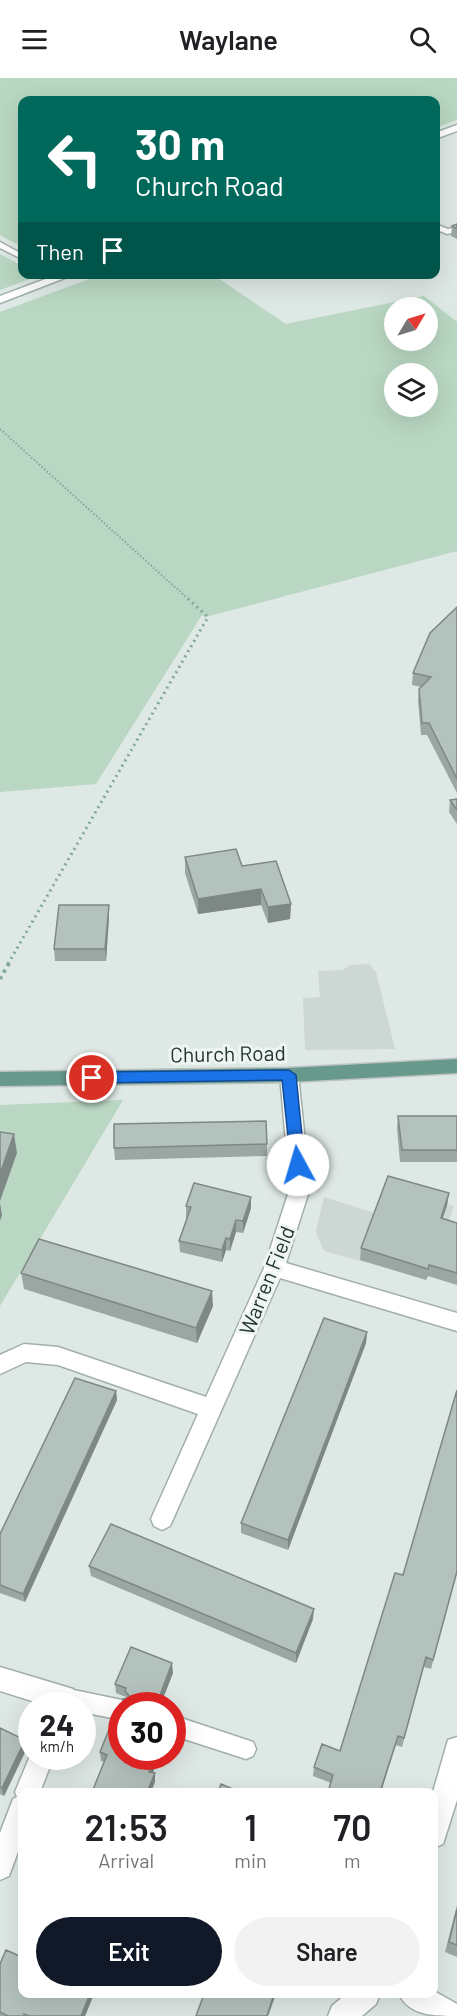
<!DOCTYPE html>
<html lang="en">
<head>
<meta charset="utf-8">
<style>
  :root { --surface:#fff; --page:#f2f2f2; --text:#202124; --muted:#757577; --accent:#111827 }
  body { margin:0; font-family:Barlow,sans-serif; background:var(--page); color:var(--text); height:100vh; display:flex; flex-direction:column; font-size:22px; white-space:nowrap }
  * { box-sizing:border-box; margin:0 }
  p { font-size:20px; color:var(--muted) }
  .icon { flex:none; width:33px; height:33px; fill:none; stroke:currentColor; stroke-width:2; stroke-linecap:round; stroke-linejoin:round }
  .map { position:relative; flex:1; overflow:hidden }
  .sheet { position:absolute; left:18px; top:1710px; width:420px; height:210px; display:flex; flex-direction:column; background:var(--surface); border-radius:12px; box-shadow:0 6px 24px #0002 }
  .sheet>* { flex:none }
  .top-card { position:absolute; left:18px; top:18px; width:422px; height:183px; border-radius:12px; box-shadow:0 6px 24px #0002; background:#00695c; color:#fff; overflow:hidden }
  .needle { width:39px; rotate:52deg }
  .tools { position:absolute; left:384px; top:219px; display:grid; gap:12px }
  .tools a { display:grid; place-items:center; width:54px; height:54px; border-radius:50%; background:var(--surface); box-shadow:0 6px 24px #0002; font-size:30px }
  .speed { position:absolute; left:18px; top:1614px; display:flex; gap:12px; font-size:30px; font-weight:700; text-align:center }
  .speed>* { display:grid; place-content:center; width:78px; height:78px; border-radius:50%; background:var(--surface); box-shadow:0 6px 24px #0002; line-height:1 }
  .speed small { font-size:15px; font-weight:400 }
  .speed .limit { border:9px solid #d22; background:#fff; color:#111 }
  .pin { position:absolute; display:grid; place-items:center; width:51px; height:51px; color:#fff; margin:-26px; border:3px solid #fff; border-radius:50%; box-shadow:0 2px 6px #0007 }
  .me { position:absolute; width:66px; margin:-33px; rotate:354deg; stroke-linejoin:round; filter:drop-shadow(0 0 4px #0008) }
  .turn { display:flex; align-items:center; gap:21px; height:126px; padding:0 18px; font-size:27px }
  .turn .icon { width:78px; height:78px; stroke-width:2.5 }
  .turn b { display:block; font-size:42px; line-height:51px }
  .then { display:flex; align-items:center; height:57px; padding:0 18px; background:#0003; gap:12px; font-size:22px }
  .eta { display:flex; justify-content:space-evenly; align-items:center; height:102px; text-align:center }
  .eta b { font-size:36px; font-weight:600; line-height:42px }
  .cta { display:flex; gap:12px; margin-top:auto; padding:12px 18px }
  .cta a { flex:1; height:69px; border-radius:36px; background:var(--accent); color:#fff; font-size:24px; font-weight:600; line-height:69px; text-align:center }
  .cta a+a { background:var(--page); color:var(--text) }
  header { display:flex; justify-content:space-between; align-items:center; height:78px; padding:0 18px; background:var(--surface); font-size:27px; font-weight:600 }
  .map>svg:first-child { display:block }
  .built { fill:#cdd7d3 }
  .green { fill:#b9d7c2; fill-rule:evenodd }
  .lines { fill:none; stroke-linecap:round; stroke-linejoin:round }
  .lane-casing { stroke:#a2afab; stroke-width:3 }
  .street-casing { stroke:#a2afab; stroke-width:3 }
  .secondary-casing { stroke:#9fb2ab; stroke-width:3 }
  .primary-casing { stroke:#bcc3c1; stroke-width:3 }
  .path-far2 { stroke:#82a89d; stroke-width:2; stroke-dasharray:1.5 2; stroke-linecap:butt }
  .path-far1 { stroke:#82a89d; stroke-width:3; stroke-dasharray:2 4; stroke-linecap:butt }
  .path { stroke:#82a89d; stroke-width:4; stroke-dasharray:3 4.5; stroke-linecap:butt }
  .lane { fill:#fff; fill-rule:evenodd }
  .street { fill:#fff; fill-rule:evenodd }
  .secondary { fill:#fff; fill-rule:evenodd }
  .primary { fill:#67998d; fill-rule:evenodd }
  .wall { fill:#9ba7a3 }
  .shaded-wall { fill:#7e8884 }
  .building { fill:#b4c2bd; stroke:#7e8884; stroke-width:1.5 }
  .route { fill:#1a73e8; stroke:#114b97; stroke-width:1.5 }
  .labels { text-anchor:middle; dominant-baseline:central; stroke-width:6; stroke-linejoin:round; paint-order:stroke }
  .street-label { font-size:21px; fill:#213631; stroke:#eef5f2 }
</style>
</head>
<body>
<header><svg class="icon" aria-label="menu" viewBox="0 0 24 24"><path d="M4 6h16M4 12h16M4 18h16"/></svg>Waylane<svg class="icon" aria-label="search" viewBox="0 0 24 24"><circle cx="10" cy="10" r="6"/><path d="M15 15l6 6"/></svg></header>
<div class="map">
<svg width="457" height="1938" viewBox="0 0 457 1938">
  <rect width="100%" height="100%" fill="#dee8e4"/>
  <path class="built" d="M369,886L376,894L395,971L305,972L303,920L320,919L318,893L342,892L351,887Z
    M386,1109L454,1128L427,1201L324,1173L316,1154L324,1119L378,1136Z"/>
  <path class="green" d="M0,0H457V42L435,50V22H22V169L0,157Z
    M0,176L22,188V196L41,197L0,212Z
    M212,196L286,246L424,218L457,244V473L205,539L202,537L96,706L0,714V234L100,197ZM394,230H428V262H394ZM394,296H428V328H394Z
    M123,1022L0,1228V1027Z"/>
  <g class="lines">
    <defs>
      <path id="lane" d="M435,146L448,151L457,149V154L447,156L435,151Z
        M0,164L22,176V181L0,170Z
        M64,1610L122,1622L130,1628H122V1642L82,1634V1628H58L54,1620L57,1613Z
        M172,1637L253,1664L256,1671L253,1678L246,1681L172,1657Z"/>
      <path id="street" d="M289,990L295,992L298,997L310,1110L286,1185L457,1235V1253L280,1200L170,1448L162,1452L154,1448L151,1441L198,1336L58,1287L26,1284L0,1296V1277L24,1266L58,1269L206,1319L264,1190L290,1110L280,997L283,992Z
        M0,1589L73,1611L76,1620L74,1628H48L0,1613Z
        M457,1659V1722L443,1766L434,1770L433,1714L448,1662Z
        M32,1673V1678H54L40,1714H22V1763L9,1798L0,1802V1755L13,1721L17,1719L15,1714Z
        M434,1913L457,1926V1938C435,1938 409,1938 399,1916H434Z
        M346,1916H380L376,1926L362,1938H328L332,1928Z"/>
      <path id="secondary" d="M457,47V53L435,61V55Z
        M59,196H75L0,225V218Z"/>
      <path id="primary" d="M457,981V995L289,1004L0,1008V994L289,990Z"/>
    </defs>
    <use href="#lane" class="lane-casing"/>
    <use href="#street" class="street-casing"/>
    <use href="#secondary" class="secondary-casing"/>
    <use href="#primary" class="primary-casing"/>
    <path class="path-far2" d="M0,351L186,519"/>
    <path class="path-far1" d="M8,886L208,539L185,518"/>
    <path class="path" d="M0,901L9,885"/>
    <use href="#lane" class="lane"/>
    <use href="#street" class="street"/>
    <use href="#secondary" class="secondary"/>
    <use href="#primary" class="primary"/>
  </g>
  <path class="wall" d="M457,146V161L451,158L452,148Z
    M457,529V715L427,657H421L418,622L419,611L421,609L412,607L413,595Z
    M457,721V746L449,734L450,722Z
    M185,779L242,788L291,826L290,841L268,845L261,827L198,836L185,795Z
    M109,827V840L106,883H55L54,871Z
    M398,1038H457V1084H400L397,1050Z
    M267,1066V1078L115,1082L114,1070Z
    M449,1115L447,1127L442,1141L457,1145V1207L428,1198L426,1202L360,1182L361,1170Z
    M186,1128L251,1130L243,1155L236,1154L230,1173L226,1172L222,1184L180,1174L179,1163L187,1140H186Z
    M21,1195L213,1228L197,1265L24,1211Z
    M367,1254L366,1265L288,1472L241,1455V1445Z
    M116,1313L117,1322L25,1524L0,1515V1456Z
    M89,1488L313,1541L296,1585L91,1498Z
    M457,1495L431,1591L424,1589L402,1669L396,1667L381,1714H328L331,1705L313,1698L314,1689L340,1673L403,1497Z
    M173,1595L160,1628H123L126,1621V1619L116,1615L115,1606Z
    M0,1650L27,1670L4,1718L0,1716Z
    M100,1674L159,1678L153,1695H155V1704L101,1683Z
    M457,1827V1879L445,1874Z
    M0,1886L22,1916H94L85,1938H0Z"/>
  <path class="shaded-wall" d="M261,811V827L198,836V821Z
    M291,826L290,841L268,845V829Z
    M109,827V840L106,883L105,871Z
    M14,1056L17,1075L0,1123V1096Z
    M449,1115L447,1127L439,1152L441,1140Z
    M251,1119V1130L243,1155V1143Z
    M0,1125L2,1137L0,1143Z
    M236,1142V1154L230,1173V1161Z
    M226,1160V1172L222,1184V1172Z
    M212,1213L213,1228L197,1265L196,1250Z
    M367,1254L366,1265L288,1472V1462Z
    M116,1313L117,1322L25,1524L23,1516Z
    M314,1531L313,1541L296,1585V1575Z
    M172,1585L173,1595L160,1628H156Z
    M398,1658L381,1714H380Z
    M25,1662L27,1670L4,1718L2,1710Z
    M155,1678H159L150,1702L149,1694Z
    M155,1695V1704L151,1714H147Z
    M90,1916H94L85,1938H81Z
    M274,1916H276L268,1938H267Z"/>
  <path class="building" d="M457,146V151L452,148Z
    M457,529V701L429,645H422L419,611L431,599L413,595L430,555Z
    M457,721V732L450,722Z
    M236,771L242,788L276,783L291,826L268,829L261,811L198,821L185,779Z
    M59,827H109L105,871H54Z
    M398,1038H457V1072H402Z
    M266,1043L267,1066L114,1070V1046Z
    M0,1054L14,1056L0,1096Z
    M388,1098L449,1115L441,1140L457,1145V1195L429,1187L428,1191L361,1170Z
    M194,1105L251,1119L243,1143L236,1142L230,1161L226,1160L222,1172L179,1163L191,1129L186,1128Z
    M39,1161L212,1213L196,1250L21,1195Z
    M324,1240L367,1254L288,1462L241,1445Z
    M75,1300L116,1313L23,1516L0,1507V1456Z
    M457,1312V1493L433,1582L426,1579L404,1660L398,1658L380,1714H328L333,1697L314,1689L322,1666L340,1673L395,1495L403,1497Z
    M111,1446L314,1531L296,1575L89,1488Z
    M131,1569L172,1585L156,1628H123V1621L131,1620L125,1613L126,1610L115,1606Z
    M116,1634L122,1635V1678H155L149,1694L155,1695L147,1714H92L107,1677L100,1674Z
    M0,1650L25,1662L2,1710L0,1709Z
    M221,1706L240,1714H218Z
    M457,1831V1867L449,1864Z
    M6,1872L22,1879V1916H90L81,1938H29L24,1936V1938H8L0,1934V1886Z
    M204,1916H274L267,1938H196Z"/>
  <path class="route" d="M289,992L296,997L305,1087L303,1091H293L291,1087L282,1002L92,1005L85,1000L92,994Z"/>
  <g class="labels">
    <g class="street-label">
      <text transform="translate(228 975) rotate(-1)">Church Road</text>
      <text transform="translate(266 1202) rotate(-68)">Warren Field</text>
    </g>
  </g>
</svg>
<div class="tools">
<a><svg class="needle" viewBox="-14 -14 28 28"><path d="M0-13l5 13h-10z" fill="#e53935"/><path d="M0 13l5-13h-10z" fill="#757577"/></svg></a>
<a><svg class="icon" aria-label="layers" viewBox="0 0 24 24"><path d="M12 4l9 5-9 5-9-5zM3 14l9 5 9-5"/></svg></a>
</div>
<div class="speed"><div>24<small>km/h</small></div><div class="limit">30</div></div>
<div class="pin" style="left:92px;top:1000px;background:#d93025"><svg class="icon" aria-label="arrive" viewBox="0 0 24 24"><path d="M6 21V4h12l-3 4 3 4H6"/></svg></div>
<svg class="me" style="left:298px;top:1087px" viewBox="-20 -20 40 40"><circle r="19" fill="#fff"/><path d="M0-13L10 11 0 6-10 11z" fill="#1a73e8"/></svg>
<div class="top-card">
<div class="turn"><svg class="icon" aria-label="left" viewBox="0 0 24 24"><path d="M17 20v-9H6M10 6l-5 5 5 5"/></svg><div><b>30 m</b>Church Road</div></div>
<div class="then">Then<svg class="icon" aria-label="arrive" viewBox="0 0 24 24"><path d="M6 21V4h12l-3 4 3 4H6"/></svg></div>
</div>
<section class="sheet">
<div class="eta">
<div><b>21:53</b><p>Arrival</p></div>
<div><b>1</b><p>min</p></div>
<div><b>70</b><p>m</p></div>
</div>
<div class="cta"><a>Exit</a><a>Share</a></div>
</section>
</div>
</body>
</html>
